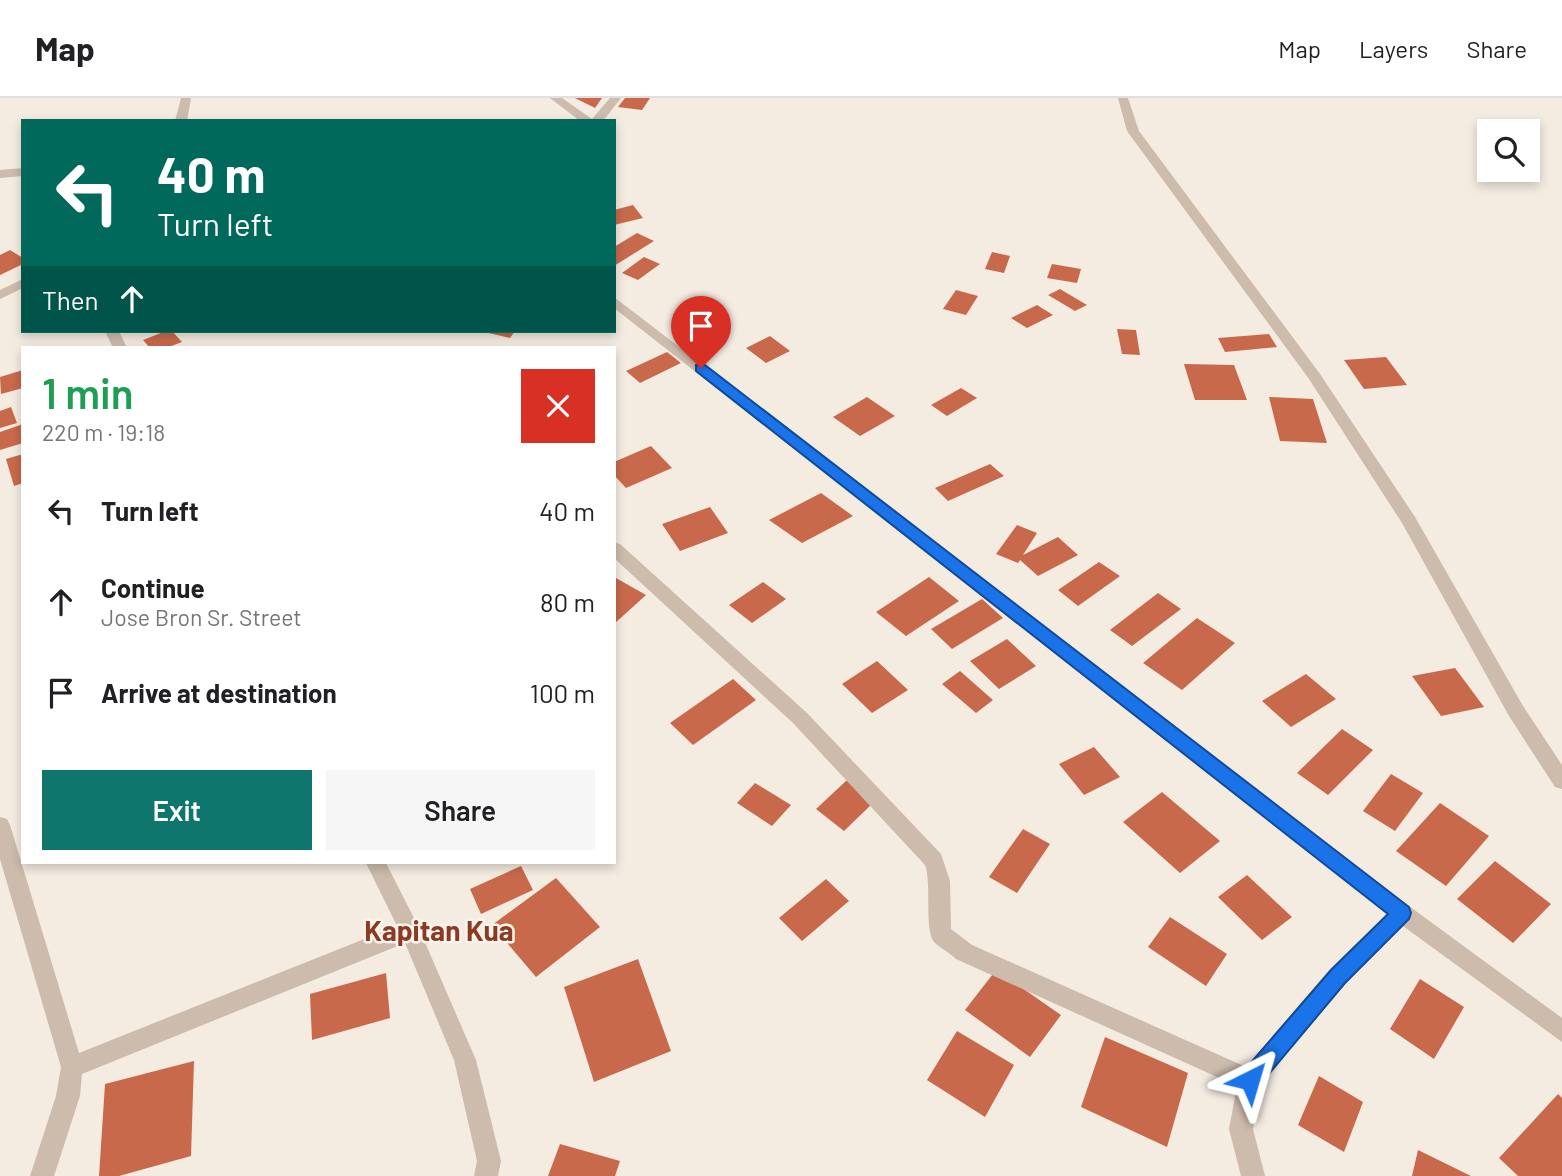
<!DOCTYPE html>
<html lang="en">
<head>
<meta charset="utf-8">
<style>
  :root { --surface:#fff; --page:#f6f6f6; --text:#202124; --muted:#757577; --line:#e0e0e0; --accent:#0f766e }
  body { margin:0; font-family:Barlow,sans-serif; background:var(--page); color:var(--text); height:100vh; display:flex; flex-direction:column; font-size:26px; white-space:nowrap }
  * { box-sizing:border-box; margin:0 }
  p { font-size:23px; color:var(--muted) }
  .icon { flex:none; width:38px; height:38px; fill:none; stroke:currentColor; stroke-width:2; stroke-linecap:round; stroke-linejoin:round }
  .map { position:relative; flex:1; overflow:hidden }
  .details { position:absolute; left:21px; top:248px; width:595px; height:518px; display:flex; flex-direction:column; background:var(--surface); border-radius:0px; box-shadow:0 4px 10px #0003 }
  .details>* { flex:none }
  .top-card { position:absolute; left:21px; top:21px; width:595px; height:214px; border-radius:0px; box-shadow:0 4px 10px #0003; background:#00695c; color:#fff; overflow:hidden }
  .controls { position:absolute; left:1477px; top:21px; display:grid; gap:14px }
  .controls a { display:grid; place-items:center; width:63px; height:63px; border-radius:0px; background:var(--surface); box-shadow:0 4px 10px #0003; font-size:35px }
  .pin { position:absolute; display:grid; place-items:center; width:60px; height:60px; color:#fff; margin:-72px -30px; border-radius:50% 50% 50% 0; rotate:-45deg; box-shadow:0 0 7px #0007 }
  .pin .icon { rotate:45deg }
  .me { position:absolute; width:77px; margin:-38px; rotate:40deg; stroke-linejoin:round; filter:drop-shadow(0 0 5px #0008) }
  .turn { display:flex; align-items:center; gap:24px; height:147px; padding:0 21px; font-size:32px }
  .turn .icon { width:91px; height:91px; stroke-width:2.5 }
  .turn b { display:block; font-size:49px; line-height:60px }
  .then { display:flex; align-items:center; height:66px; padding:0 21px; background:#0003; gap:14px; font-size:26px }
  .round { display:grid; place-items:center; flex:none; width:74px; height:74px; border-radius:0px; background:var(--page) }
  .head { display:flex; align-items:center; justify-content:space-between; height:119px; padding:0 21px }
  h1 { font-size:42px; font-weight:600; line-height:52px; color:#1e9e55 }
  .button { display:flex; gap:14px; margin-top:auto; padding:14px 21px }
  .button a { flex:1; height:80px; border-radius:0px; background:var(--accent); color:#fff; font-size:28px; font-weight:600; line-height:80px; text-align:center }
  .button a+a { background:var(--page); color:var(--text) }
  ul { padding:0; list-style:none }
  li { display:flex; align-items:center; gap:21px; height:91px; padding:0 21px }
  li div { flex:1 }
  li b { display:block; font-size:26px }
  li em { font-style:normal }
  header { display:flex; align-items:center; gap:42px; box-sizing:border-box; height:98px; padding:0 35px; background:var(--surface); border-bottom:2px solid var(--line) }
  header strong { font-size:33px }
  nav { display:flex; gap:38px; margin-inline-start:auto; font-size:24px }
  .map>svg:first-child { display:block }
  .building { fill:#c8694b }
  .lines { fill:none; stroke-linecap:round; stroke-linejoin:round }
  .minor { fill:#cdbbac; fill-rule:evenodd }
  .route { fill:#1a73e8; stroke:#114b97; stroke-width:2 }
  .labels { text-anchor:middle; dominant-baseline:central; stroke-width:5; stroke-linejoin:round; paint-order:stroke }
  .near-quarter-label { font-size:28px; font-weight:bold; fill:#8c3b22; stroke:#fbf5ee }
</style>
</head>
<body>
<header>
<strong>Map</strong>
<nav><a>Map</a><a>Layers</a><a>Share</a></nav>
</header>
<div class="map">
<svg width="1562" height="1078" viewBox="0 0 1562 1078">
  <rect width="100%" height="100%" fill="#f4ebe1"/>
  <path class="building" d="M575,0H602L595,10Z
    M625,0H650L642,12L618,9Z
    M633,107L643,120L614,127V112Z
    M637,135L654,143L614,168V149Z
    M10,152L23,160V166L0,177V157Z
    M992,154L1010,158L1004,175L985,171Z
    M644,159L660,166L638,182L622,175Z
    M1052,166L1081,171L1077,185L1047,180Z
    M1060,191L1087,207L1075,213L1048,197Z
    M956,192L978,198L966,217L943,211Z
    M1037,207L1053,217L1027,230L1011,220Z
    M1117,231L1136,232L1140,257L1122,256Z
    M166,233H172L182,244L166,250H150L143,242Z
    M480,233H515L510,240Z
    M1269,236L1277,249L1225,254L1218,240Z
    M770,238L790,253L766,265L746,250Z
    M667,254L681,265L640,285L626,273Z
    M1386,259L1407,287L1364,291L1344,262Z
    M1184,266L1234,267L1247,302H1195Z
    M23,272V290L1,296L0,279Z
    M961,290L977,300L947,318L931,307Z
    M867,299L895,318L860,338L833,319Z
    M1269,299L1313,301L1327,345L1280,343Z
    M11,309L17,325L0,330V313Z
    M23,326V345L0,352V334Z
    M651,348L672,370L626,390L614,377V364Z
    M23,356V385L14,388L6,361Z
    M990,366L1004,378L948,403L935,390Z
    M821,395L853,418L802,445L769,422Z
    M710,409L728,435L680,453L662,426Z
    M1017,427L1037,435L1023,457L1058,439L1078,457L1038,478L1020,462L1018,465L996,456Z
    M1099,464L1120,478L1078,508L1058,492Z
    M929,479L959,503L906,538L876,514Z
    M616,480L646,497L614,526V482Z
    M763,484L786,501L752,525L729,507Z
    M1158,495L1181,511L1132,548L1110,532Z
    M982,501L1003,520L952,551L931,531Z
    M1197,520L1235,545L1182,592L1143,565Z
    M1007,541L1036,568L999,591L970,563Z
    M877,563L908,592L872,615L842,586Z
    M1455,570L1484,609L1441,618L1412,578Z
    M960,573L993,602L976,615L942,586Z
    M1306,576L1336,601L1291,629L1262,603Z
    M733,581L756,602L693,647L670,625Z
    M1342,631L1373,652L1328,697L1297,675Z
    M1094,649L1120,679L1084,697L1059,666Z
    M1391,676L1423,695L1395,733L1363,713Z
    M847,682L874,704L844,733L816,711Z
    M755,685L791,707L772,728L737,705Z
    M1162,694L1220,743L1180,775L1123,724Z
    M1440,705L1489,738L1446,788L1396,753Z
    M1023,731L1050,746L1017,795L989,779Z
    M1495,763L1551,806L1513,845L1457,801Z
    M521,768L533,792L481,816L470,791Z
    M1247,777L1292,819L1262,842L1218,799Z
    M556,780L600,829L536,879L492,827Z
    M826,781L849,803L802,843L779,820Z
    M1170,819L1227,856L1206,888L1148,849Z
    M638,861L671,953L594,984L564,889Z
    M996,872L1061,917L1030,959L965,912Z
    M386,875L390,920L312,942L310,896Z
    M1420,881L1464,909L1434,961L1390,931Z
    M957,933L1014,967L985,1019L927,982Z
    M1105,939L1188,975L1167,1049L1081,1009Z
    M194,963L191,1058L119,1078H99L105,986Z
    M1319,978L1363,1004L1344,1054L1298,1027Z
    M1558,996L1562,1000V1078H1518L1499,1060Z
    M560,1046L620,1063L615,1078H548Z
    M1418,1052L1471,1078H1412Z"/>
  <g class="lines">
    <path class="minor" d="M181,0H191L187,23H175Z
      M550,0H562L592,21L610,0H621L603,23H580Z
      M1118,0H1128L1139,33L1320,276L1415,419L1523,608L1562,667V691L1555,689L1509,618L1402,425L1309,281L1127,33Z
      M23,70V78L0,80V72Z
      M23,181V190L0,201V192Z
      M614,199L1409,808L1562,920V944L1403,828L1346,885L1261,987L1253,1031L1265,1078H1241L1229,1031L1237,988L956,861C950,855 940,850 934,844C924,831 932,786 925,767L793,625L614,460V444L620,446L807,615L941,756L950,783L951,831L972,847L1246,969L1330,871L1387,816L614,210Z
      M105,233H119L127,250H113Z
      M0,719L7,721L10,727L79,955L397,828L366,765H386L417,826L476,962L501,1063L498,1078H474L477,1063L454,962L405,845L82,976L80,998L54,1078H30L56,998L61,969L0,761Z"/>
  </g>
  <path class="route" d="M696,267H705L1409,809L1411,815L1409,821L1345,885L1257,990L1250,993L1242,990L1239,982L1242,975L1331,872L1388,816L696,273Z"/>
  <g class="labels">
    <g class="near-quarter-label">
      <text x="439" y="832">Kapitan Kua</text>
    </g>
  </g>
</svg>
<div class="controls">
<a><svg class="icon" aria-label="search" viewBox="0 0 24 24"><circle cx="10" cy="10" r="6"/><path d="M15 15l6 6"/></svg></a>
</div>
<div class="pin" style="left:701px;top:270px;background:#d93025"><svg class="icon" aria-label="arrive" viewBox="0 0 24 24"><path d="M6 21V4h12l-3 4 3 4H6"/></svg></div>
<svg class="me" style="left:1250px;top:982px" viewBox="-20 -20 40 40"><path d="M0-17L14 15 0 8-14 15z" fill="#1a73e8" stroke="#fff" stroke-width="4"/></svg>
<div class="top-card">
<div class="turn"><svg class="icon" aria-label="left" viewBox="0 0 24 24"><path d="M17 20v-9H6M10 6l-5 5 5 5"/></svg><div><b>40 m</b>Turn left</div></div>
<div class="then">Then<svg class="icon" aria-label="ahead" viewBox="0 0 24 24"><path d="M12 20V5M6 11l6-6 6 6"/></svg></div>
</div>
<section class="details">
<div class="head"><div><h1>1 min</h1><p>220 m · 19:18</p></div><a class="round" style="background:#d93025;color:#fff"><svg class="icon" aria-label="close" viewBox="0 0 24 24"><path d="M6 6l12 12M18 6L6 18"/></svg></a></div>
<ul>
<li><svg class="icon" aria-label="left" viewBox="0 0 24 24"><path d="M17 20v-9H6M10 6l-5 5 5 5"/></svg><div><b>Turn left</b></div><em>40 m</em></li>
<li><svg class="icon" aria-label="ahead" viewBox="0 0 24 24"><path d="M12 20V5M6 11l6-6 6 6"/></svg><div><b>Continue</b><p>Jose Bron Sr. Street</p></div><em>80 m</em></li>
<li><svg class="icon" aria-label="arrive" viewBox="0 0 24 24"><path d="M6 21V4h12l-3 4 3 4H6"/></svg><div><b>Arrive at destination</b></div><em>100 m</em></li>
</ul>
<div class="button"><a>Exit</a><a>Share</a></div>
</section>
</div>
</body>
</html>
